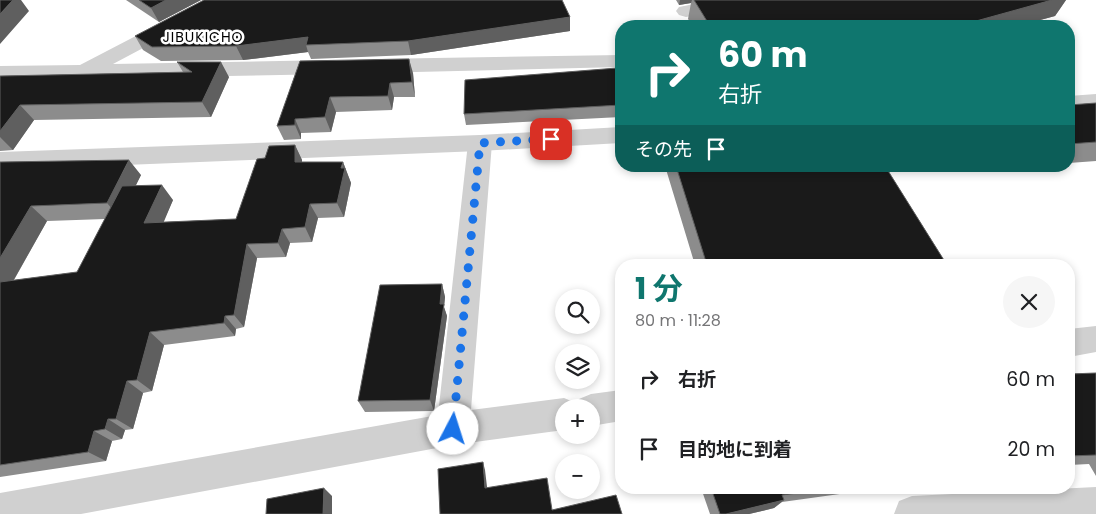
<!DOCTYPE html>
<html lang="ja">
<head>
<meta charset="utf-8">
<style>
  :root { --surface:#fff; --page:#f6f6f6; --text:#202124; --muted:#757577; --accent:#0f766e }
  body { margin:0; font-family:Poppins,"Noto Sans JP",sans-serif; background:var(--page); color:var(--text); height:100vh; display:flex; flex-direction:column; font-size:19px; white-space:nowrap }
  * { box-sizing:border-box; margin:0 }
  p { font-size:16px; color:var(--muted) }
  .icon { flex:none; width:28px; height:28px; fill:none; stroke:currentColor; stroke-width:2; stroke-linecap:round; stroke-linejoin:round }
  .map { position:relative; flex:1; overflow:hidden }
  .panel { position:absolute; left:615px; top:259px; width:460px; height:235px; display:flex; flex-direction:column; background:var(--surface); border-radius:20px; box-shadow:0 2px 8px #0003 }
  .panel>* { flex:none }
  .guide { position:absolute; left:615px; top:20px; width:460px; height:152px; border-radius:20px; box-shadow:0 2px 8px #0003; background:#0f766e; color:#fff; overflow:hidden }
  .buttons { position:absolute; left:555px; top:289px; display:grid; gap:10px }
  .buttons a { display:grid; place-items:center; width:45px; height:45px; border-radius:50%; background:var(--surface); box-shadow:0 2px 8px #0003; font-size:25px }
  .pin { position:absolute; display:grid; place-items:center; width:42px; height:42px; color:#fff; margin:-21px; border-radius:10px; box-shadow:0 2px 8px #0006 }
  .me { position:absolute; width:55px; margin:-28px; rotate:5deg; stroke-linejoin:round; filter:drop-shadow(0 0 4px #0008) }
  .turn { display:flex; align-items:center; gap:18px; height:105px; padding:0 20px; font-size:22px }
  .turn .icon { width:65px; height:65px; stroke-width:2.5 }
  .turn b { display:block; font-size:35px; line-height:42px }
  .then { display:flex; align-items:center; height:48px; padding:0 20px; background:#0003; gap:10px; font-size:19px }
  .round { display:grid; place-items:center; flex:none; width:52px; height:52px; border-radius:26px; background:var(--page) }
  .headline { display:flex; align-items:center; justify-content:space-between; height:85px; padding:0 20px }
  h1 { font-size:30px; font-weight:700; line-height:38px; color:var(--accent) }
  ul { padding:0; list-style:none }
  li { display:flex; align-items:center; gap:15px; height:70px; padding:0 20px }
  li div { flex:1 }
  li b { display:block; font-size:19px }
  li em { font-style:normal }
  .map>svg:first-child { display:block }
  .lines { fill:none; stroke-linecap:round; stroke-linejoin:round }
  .minor { fill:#d0d0d0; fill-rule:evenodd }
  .tertiary { fill:#d0d0d0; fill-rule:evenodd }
  .wall { fill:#8c8c8c; fill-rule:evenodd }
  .shaded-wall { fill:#5f5f5f }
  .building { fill:#1a1a1a; stroke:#5f5f5f }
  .route { stroke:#1a73e8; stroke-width:9; stroke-dasharray:0 16.2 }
  .labels { text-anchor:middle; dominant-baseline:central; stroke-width:5; stroke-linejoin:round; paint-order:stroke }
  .far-neighbourhood-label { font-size:14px; letter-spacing:1px; fill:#000; stroke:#fff }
</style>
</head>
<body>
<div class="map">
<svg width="1096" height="514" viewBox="0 0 1096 514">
  <rect width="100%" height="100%" fill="#fff"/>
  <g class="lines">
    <path class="minor" d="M205,0H228L226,4L113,64L333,60L340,62L344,67L340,72L333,74L0,80V66L80,65Z
      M714,0H753L751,4L686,17L679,15L676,11L679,7Z
      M621,55V67L374,73L367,71L363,66L367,61L374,59Z
      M480,135L488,137L492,143L471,410L564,398L576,403L577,405L579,399L591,394L621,390V421L591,426V408H564V430L453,445L81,514H0V493L438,415L468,143L472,137Z
      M1096,326V352L1069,357V329Z
      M1096,487V514H894L899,501L912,496Z"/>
    <path class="tertiary" d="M1096,94V108L1069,110V96Z
      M621,127V143L480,151L0,170V152L480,135Z"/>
  </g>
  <path class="wall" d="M126,0H201L159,22Z
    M676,0H1066L1055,16L1018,26H693L688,19L691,3L679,5Z
    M570,17V31L411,55L311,59L308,52L243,60L161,61L143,50L135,36Z
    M300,61L413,73L415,97H394L392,110L336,112L331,132L301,133V139L284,140L277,126Z
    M177,62L229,77L211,117L34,120L13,150L0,151V76L183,72Z
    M621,83V117L466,125L464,114Z
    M1096,103V161L1069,163V105Z
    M295,145L302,160V162H343L351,183L344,217L318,218L312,242L290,243L286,257L257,258L244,327L236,329L235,336L164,345L152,391L143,393L133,429L125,430L122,439L112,441L106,461L0,477V162L141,175L135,186L173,200L163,222L236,219L265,158ZM105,219L77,272L14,280L47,221Z
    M665,166H885L947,265H695Z
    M993,166H1020L995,168Z
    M442,284L445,297L444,307L447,316L434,411L365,412L358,401Z
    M1096,373V476L1089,464L1069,465V374Z
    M701,488H855L847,493L782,502L774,508L749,514H710Z"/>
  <path class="shaded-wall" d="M13,0H21L29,11L0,44V14Z
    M166,0H201L159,22L151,8Z
    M680,0H692L691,3L679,5Z
    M1052,0H1066L1055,16L1018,26H958Z
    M570,17V31L411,55L408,41Z
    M308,37L306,45L308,52L243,60L236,46Z
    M409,59L413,73L415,97L412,82Z
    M221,62L229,77L211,117L202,102Z
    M390,83L394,97L392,110L388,96Z
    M330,97L336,112L331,132L325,117Z
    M20,105L34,120L13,150L0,137V131Z
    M295,119L301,133V139L295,125Z
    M295,145L302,160V178L295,162Z
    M129,160L141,175L120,218L107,203Z
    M343,162L351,183L344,217L337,203Z
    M162,185L173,200L157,238L144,223Z
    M310,204L318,218L312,242L305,227Z
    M31,206L47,221L4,297L0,294V258Z
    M282,229L290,243L286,257L278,243Z
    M247,244L257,258L244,327L234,315Z
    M442,284L445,297L444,307L447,316L434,411L430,400Z
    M225,316L236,329L235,336L224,323Z
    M150,332L164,345L152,391L137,380Z
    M127,381L143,393L133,429L116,419Z
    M108,419L125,430L122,439L105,429Z
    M94,431L112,441L106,461L88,452Z
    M483,462L485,470L488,495L485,488Z
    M324,488L332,496V514H323Z
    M784,500L774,508L749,514H726Z"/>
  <path class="building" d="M0,0H13L0,14Z
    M139,0H166L151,8Z
    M204,0H562L570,17L408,41L306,45L308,37L236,46L152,47L135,36Z
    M694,0H1052L958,26H710Z
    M409,59L412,82L390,83L388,96L330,97L325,117L295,119V125L277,126L300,61Z
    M177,62H221L202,102L20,105L0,131V76L192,72Z
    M617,68L621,83V105L464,114L465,80Z
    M1096,103V142L1069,144V105Z
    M295,145V162H343L341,168H345L337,203L310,204L305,227L282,229L278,243L247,244L234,315L225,316L224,323L150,332L137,380L127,381L116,419H108L105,429L94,431L88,452L0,465V282L77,272L122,186L162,185L144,223L236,219L257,159L265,158L269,146Z
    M129,160L107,203L31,206L0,258V162Z
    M676,166H885L947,265H707Z
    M442,284L440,304H444L430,400L358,401L380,285Z
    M1096,373V455L1069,456V374Z
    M483,462L485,488L547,478L552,510L616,495L622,514H440L438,469Z
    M324,488L323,514H266L267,499Z
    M711,488H836L782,495L784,500L726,514H720Z"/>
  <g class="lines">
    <path class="route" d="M453,429L480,143L551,139"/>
  </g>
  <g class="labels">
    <g class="far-neighbourhood-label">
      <text x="203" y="37">JIBUKICHO</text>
    </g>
  </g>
</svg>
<div class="buttons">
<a><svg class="icon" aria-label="search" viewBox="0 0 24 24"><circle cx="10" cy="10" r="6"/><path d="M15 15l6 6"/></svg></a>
<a><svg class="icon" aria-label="layers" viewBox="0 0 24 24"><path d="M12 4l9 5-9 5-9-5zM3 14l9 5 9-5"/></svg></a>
<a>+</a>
<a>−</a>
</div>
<div class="pin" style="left:551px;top:139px;background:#d93025"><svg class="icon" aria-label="arrive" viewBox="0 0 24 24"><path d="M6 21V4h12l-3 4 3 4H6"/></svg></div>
<svg class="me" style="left:453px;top:429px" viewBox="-20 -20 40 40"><circle r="19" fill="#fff"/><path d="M0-13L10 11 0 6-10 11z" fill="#1a73e8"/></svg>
<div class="guide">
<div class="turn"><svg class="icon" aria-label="right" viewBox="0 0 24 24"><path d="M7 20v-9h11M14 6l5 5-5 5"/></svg><div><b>60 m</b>右折</div></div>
<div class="then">その先<svg class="icon" aria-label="arrive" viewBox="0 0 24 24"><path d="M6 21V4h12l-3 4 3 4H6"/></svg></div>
</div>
<section class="panel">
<div class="headline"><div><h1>1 分</h1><p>80 m · 11:28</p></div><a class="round"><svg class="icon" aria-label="close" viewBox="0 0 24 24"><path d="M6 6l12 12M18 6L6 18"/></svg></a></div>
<ul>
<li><svg class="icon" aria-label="right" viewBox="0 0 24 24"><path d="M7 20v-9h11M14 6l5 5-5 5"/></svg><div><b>右折</b></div><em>60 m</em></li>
<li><svg class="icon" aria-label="arrive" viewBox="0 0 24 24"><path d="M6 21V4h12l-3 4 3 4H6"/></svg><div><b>目的地に到着</b></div><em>20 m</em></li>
</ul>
</section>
</div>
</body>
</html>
